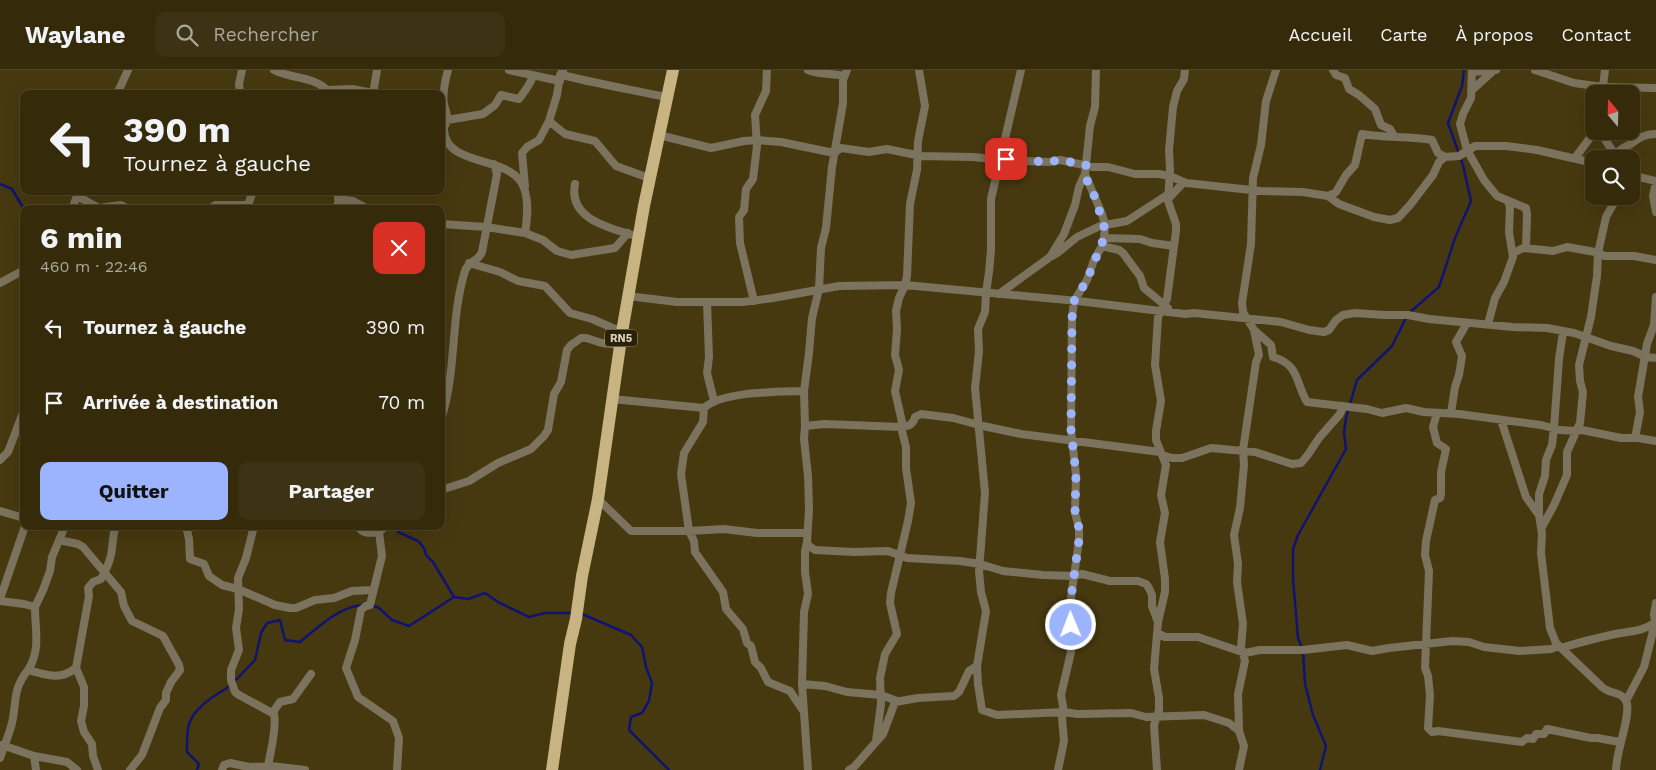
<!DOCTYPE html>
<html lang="fr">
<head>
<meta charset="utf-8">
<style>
  :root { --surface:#352b0b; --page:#3d3314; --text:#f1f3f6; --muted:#aaa79d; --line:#4f472c; --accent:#9cb4fd }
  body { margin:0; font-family:"Work Sans",sans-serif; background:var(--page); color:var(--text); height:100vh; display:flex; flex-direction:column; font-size:19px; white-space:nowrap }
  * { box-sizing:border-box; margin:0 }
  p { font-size:16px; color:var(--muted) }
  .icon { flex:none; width:28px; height:28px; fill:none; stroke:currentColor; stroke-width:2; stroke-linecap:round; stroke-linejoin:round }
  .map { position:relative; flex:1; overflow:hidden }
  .panel { position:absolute; left:20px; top:135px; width:425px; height:325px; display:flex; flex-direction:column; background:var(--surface); border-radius:10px; box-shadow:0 5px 20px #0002,0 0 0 1px var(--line) }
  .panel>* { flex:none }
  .top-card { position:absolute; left:20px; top:20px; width:425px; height:105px; border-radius:10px; box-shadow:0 5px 20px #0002,0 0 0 1px var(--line); background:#352b0b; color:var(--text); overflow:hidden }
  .needle { width:32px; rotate:341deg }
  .fabs { position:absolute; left:1585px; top:15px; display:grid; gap:10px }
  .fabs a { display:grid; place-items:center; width:55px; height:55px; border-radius:10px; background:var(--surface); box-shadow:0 5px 20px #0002,0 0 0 1px var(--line); font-size:25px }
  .pin { position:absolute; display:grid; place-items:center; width:42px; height:42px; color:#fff; margin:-21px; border-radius:10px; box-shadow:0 2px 8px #0006 }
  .me { position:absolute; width:55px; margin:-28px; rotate:359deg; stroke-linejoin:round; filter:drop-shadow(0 0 4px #0008) }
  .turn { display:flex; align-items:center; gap:18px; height:105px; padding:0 20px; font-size:22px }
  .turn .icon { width:65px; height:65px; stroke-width:2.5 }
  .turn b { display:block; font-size:35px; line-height:42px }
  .round { display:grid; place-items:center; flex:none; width:52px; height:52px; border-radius:10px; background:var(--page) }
  .headline { display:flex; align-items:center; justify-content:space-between; height:85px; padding:0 20px }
  h1 { font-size:30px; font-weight:700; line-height:38px }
  .action { display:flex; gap:10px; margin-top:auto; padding:10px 20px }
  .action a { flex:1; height:58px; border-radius:10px; background:var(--accent); color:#111; font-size:20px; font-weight:700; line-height:58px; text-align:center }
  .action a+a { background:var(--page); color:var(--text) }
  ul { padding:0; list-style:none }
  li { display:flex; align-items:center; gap:15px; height:75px; padding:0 20px }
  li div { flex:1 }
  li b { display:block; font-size:19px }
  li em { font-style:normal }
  header { display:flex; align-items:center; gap:30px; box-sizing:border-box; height:70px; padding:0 25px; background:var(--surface); border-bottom:1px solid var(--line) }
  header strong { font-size:24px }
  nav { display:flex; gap:28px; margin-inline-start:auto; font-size:18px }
  .search { width:350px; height:45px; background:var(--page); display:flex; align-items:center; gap:12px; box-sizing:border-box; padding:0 18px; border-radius:10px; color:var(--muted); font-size:19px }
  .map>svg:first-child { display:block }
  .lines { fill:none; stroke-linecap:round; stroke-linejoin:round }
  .stream { stroke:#111374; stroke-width:2.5 }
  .minor { stroke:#7b735d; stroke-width:8 }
  .trunk { stroke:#c8b483; stroke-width:12 }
  .route { stroke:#9cb4fd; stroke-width:9; stroke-dasharray:0 16.2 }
  .labels { text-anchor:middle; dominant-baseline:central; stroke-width:5; stroke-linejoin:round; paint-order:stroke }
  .shield { fill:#29210a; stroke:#a89f85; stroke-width:1 }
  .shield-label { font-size:11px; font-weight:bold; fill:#dfd5ba }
</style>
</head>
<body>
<header>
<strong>Waylane</strong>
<div class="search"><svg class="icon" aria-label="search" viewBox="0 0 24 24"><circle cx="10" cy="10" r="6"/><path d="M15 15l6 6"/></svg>Rechercher</div>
<nav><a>Accueil</a><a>Carte</a><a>À propos</a><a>Contact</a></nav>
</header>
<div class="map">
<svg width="1656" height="700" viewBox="0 0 1656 700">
  <rect width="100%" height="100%" fill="#47390f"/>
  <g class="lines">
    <path class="stream" d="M0,114L12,119L24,139
      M1409,243L1439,217L1455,168L1471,131L1463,95L1448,53L1462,16L1464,0
      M395,456L398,462L418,471L424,478L426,485L433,492L454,527
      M372,535L379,538L392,550L409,556L454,527L468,529L485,523L498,532L529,547L545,543H574
      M582,544L631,565L642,577L646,597L652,613L649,631L642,643L631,647L629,660L669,700
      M234,612L255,590L261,563L267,553L280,550L285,570L300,572C317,558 341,535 364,535
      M197,700L199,694L187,682C187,675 187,666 188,658C192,638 214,626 230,616
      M1320,700L1326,676L1313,645L1305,614L1303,580L1298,568L1293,509V479L1298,465L1346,379L1344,363L1346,348L1357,310L1392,276L1406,248"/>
    <path class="minor" d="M274,0C291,9 313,6 327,20L352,19L373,23
      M448,0C445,11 442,23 444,34C445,39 448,45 447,50C447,54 443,56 444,60C446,100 516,83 525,121C529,135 527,150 525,163
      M509,0L560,11
      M563,0L560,5L557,25L549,51L565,64L595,71L616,96L649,108
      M808,0C820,5 832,3 844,6
      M1021,0L991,129V180L989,202L986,223L985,242L978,259L979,281L975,318L985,423L979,501L981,522L986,541L977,596L978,614L982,640L997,645L1064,642L1077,644L1131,643L1146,647L1204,645L1229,653L1239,661
      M1333,0L1336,5L1345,8L1349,19L1359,25L1375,39L1381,55L1390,59L1394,66
      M1472,0L1471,28L1463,44L1460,54L1467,80L1484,110L1497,126L1526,138L1527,145L1526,177
      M1535,0L1574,13L1603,17L1656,18
      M1473,2L1496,0
      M562,3L566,6C599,14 633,20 666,27
      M1472,20L1493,1
      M117,24L128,0
      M240,24L239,14L242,0
      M373,24L377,0
      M1602,24L1605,0
      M447,50L483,44L495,35L501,25L519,29C524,22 530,15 533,6
      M1602,61L1606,71L1618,89
      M659,65L711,78L744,71L757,70L781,72L834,83L841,78L869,82L887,79L921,86L973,87L1001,90L1049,92L1060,90L1093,97H1108L1135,104H1159L1170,106L1186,113L1261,121L1303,122L1328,126L1339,134L1374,147L1390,150L1398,148L1410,135L1433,105L1439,92L1445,87L1459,86L1475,76H1506L1537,80L1594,93
      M1616,85C1620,79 1623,78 1629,75C1639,68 1644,64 1656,64
      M1575,88L1595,61
      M1631,102L1639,107L1656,111
      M1656,112L1653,126L1656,142
      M575,114C568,148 607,157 632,165
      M525,116L522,83L527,77L539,70L549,51
      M80,121L77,126L99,138L121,135L129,139
      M1328,126L1336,122L1346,105L1355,95L1362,64C1385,68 1409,66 1432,70L1438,83L1445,87
      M338,129L353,131L368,139
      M1168,129L1184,112
      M247,138L253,121
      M75,139L74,134L77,126
      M210,139L215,135H248
      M335,139L339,132L337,121
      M441,154L486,157L525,163L543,170L557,181L571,185L615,178L628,163
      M1104,168L1140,169L1152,173L1174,176
      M1102,176L1119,180L1123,183L1140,206L1144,218L1168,238
      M1513,183L1523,178L1553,181L1567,177L1595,182L1605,186H1634L1656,190
      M1052,186L1060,181L1077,167L1100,156L1127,151L1167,125
      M469,193L500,202L518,211L545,216L570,243L592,249L622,262
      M0,213L24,200
      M999,224L1050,187L1064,164L1075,135L1079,117L1085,104L1090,56L1095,37L1096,0
      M628,226L677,232H743L773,228L839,216L905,215L1078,231L1185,244L1194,243L1281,252L1309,260L1324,262L1329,260L1336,250L1343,245L1355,243L1384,245H1408L1429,249L1513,257L1547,258L1574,263L1611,276L1633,281L1646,287L1656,288
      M754,231L740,173L739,147L744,140L746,119L753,109L757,76L755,45L766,21L767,0
      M707,232L709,287L707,303L714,331
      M1488,254L1495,228L1504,212L1513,187L1509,162L1510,137L1508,131
      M1254,260L1271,275L1273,287C1300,295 1295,312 1307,332L1367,339L1382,343L1406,338L1424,342L1459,344L1541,355L1560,360L1576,361L1582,360L1621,368H1638L1656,371
      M612,329L704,338C722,321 779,322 804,321
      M704,338L703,352L684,383L681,404L689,461L694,471L695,482L723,522L726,539L743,559L747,573L751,576L755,592L761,598L768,612L790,621L802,639
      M1437,343L1433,357L1437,373L1446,379L1441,402V424L1440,428L1435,430L1426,471L1425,485L1429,501L1425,598L1428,606L1430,625L1428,658L1432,662L1438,661L1522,672L1527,668L1533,669L1536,664H1544L1547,659L1591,668H1597L1620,672
      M1451,343L1455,317L1459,305L1462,286L1456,272L1467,253
      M441,349C457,302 450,248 465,201C468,191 479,191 482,182L497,104L494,94
      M1501,350L1526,427L1539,445L1542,464L1541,483L1550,558L1556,573L1602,617C1608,623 1618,622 1623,627C1625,629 1627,632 1627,634C1630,648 1616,682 1616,700
      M805,356L824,354L901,357C909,356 913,355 915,347L921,344L953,348L983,356L1021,364L1160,382
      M1635,368L1640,342L1638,327L1647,274L1654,255L1656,227
      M1162,385L1172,388H1182L1211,378L1255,382L1292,394L1301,393L1307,386L1319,368L1340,344L1343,336
      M0,390L8,382L24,340
      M441,420L469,411L498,393L531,379L544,366L548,360L554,324L561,312L567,280L571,275L581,268H586L602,273L620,275
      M598,429L631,461H689L724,459L757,463H807
      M0,441L24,448
      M1539,445V424L1545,406L1546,390L1552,375L1554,358L1559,289L1563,262
      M186,456L189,469L190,489L204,494L209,506L222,515L238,519L275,535L290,538H296L315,530L334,528L352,521L373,520
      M254,456L246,488L238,508L239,539L236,558L239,580L231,600V610L235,622L239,625L274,644C277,657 270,686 267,700
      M358,456C363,465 371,463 379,462
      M386,456L379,462L382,486L370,535L366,536L361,540L355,570L346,598L358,627L393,651L399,668L397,700
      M1542,457L1554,435L1567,405V382L1580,353L1583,322L1580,311L1579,295L1591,247L1597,206L1598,183L1606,147L1614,133L1615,126
      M59,470L78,474L83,477L121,522L124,536L132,551L163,566L179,595L180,600L171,612L166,623V630L160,638L142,685L130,700
      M807,472L809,476L815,480L854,482L888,481L907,488L960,491L980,494L1003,501L1043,505L1074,506L1082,504L1110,511H1138L1146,514L1149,518L1152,525V536L1158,552
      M0,529L25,456
      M0,531L24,534L35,537C35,560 41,580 28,600
      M35,537L43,520L50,501L52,487L65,456
      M1158,563L1165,567H1198L1245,583L1260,580H1303L1347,575L1372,581L1389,578L1452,571L1469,572L1484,577L1520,581L1551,579L1559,576
      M1562,578C1579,572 1597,568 1615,564C1630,561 1643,562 1655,552
      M76,598L84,617V636L81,651L84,662L92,674L93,686L98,700
      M802,614L825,616L847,622L881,625L897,631
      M1626,631L1644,597L1655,553L1654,544L1656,533
      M273,642L280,632L293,629L311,604
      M876,671L881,634L880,608L885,584L897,564L890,533L891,523L908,451L911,433L906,398V377L901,357L902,352L895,321L899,300L895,285L897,259L896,241L899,228L905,215L907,206L910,134L917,100L918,71L925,36L919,0
      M2,675L34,686L67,692L77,700
      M34,686L36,700
      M0,688C4,676 9,665 12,653C17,631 12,620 28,600C47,605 59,611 76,598L89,526L88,518L93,512L101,509C105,502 109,494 111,485C113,476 112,466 116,456
      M222,700L224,695L230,693L249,697L271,696L305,700
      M808,700L802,614L804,542L808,524L805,502V481L807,472L809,439L808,406L804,369L805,356L804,321L809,283L812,248L819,219L821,178L826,158L832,97L843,33V10L847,0
      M849,700L855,696L883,664L895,632L918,628L954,626L959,622L969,601L977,596
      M1058,700L1064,671L1062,648L1064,642L1061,625L1071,582L1070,535L1079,470V458L1075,443L1076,405L1071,360L1072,248L1074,231L1087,210L1094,190L1102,176L1104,168L1105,155L1102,144L1085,104
      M1157,700L1154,655L1159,640V628L1154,599L1158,552L1165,522V509L1160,472L1165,443L1161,425L1166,395L1156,370V361L1161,331L1155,295L1158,247L1167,229L1176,161V154L1168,131L1170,100L1169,80L1173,37L1177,21L1184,9L1185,0
      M1239,700L1244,676L1239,661L1238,624L1245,591L1241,577L1243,554L1237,512L1238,494L1234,465L1240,438L1244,395L1243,380L1256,292L1259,285L1254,260L1243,242L1242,233L1251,174L1253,108L1261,75L1266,31L1276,0"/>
    <path class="trunk" d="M552,700L570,574L576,549L582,506L598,429L622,262L644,136L673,0"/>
  </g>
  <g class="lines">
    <path class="route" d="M1006,89L1048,92L1060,90L1086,95L1085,104L1089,116L1094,125L1104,155V168L1087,210L1074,231L1072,248L1071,360L1076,404L1075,443L1079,458V470L1070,535L1071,555"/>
  </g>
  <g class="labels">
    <rect class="shield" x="605" y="259.5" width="32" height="17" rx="4"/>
    <g class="shield-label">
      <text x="621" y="268">RN5</text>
    </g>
  </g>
</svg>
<div class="fabs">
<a><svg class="needle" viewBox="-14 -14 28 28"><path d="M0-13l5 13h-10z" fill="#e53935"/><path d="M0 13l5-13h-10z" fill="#aaa79d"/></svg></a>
<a><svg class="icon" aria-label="search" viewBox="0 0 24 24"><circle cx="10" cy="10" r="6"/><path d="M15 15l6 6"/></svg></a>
</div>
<div class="pin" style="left:1006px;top:89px;background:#d93025"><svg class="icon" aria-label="arrive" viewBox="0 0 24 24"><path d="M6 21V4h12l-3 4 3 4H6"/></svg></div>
<svg class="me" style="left:1071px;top:555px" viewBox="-20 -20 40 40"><circle r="17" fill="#9cb4fd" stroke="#fff" stroke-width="3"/><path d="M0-11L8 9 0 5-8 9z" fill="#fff"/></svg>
<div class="top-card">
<div class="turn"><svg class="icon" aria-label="left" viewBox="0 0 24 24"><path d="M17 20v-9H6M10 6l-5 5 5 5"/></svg><div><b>390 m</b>Tournez à gauche</div></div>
</div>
<section class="panel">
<div class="headline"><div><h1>6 min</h1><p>460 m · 22:46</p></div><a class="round" style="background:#d93025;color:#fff"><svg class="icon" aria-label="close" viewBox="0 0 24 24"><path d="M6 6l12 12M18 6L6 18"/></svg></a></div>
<ul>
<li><svg class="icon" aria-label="left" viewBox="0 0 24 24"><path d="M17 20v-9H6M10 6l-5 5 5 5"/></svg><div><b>Tournez à gauche</b></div><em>390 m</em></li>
<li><svg class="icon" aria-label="arrive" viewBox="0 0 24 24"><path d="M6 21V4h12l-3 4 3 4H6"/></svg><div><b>Arrivée à destination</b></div><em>70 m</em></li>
</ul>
<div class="action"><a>Quitter</a><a>Partager</a></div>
</section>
</div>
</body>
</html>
